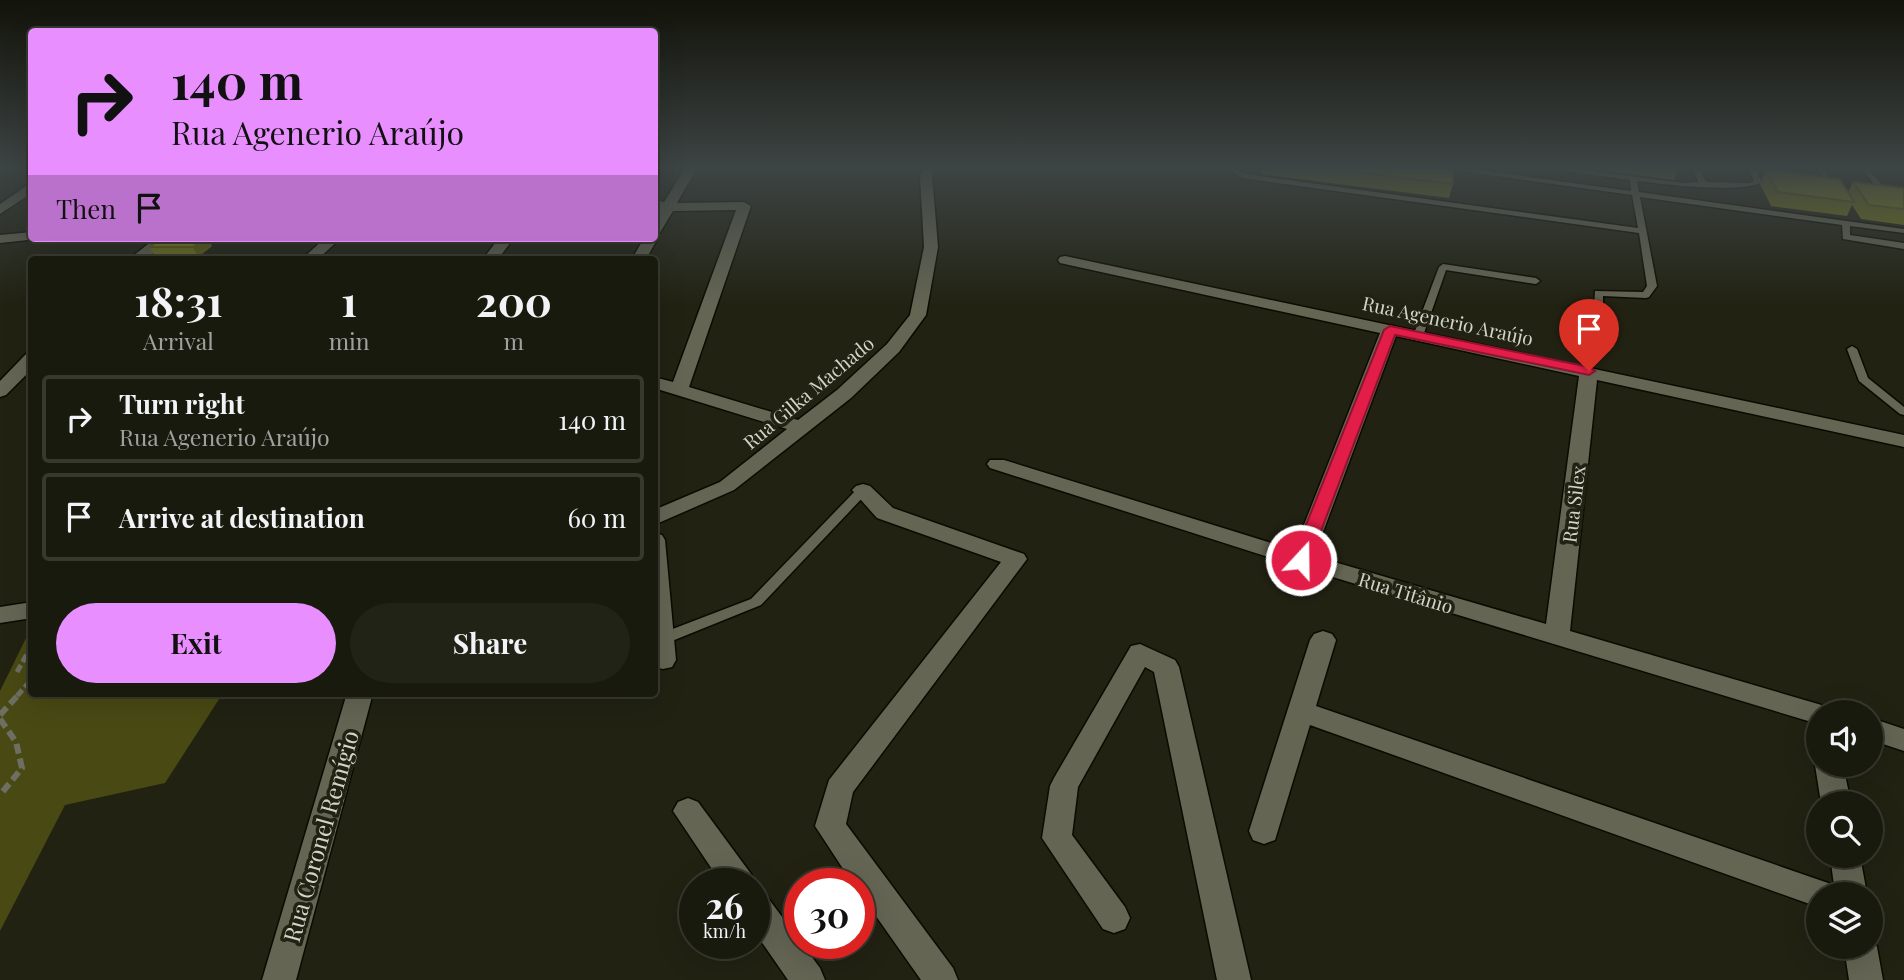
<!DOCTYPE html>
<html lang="en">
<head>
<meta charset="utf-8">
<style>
  :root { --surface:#191a0e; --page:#222317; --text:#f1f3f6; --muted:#9fa19e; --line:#37382e; --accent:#e88eff }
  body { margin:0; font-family:"Playfair Display",serif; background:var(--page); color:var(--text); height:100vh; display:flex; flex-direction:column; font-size:26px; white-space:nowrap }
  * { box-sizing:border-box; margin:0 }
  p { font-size:23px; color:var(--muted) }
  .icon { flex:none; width:38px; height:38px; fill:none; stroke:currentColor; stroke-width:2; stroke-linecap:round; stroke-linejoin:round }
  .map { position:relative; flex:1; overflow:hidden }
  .side { position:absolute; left:28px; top:256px; width:630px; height:441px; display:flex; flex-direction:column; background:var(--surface); border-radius:7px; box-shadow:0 7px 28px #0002,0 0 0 2px var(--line) }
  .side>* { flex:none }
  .banner { position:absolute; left:28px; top:28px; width:630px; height:214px; border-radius:7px; box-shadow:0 7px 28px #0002,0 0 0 2px var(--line); background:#e88eff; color:#111; overflow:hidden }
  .buttons { position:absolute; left:1806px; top:700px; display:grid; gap:14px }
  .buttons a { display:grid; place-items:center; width:77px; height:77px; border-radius:50%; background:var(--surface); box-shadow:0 7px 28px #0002,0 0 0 2px var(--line); font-size:35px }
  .speed { position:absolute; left:679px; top:868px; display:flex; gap:14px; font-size:35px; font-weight:700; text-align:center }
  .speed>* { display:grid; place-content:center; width:91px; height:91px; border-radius:50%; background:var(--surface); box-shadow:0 7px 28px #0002,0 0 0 2px var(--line); line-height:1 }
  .speed small { font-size:18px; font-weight:400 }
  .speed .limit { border:10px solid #d22; background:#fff; color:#111 }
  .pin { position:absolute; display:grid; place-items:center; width:60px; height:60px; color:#fff; margin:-72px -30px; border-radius:50% 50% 50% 0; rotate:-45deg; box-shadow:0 0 7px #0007 }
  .pin .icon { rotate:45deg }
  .me { position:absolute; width:77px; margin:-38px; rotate:21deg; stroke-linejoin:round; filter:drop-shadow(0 0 5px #0008) }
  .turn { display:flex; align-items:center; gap:24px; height:147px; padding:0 28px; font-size:32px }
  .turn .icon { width:91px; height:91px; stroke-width:2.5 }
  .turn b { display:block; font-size:49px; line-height:60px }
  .then { display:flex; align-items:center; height:66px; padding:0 28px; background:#0003; gap:14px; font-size:26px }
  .eta { display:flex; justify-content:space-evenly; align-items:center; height:119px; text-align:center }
  .eta b { font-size:42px; font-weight:700; line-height:49px }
  .primary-button { display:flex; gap:14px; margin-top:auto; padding:14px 28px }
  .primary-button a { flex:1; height:80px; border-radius:42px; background:var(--accent); color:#111; font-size:28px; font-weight:700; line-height:80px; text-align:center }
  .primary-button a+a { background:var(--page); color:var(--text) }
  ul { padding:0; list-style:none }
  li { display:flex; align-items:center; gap:21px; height:88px; margin:0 14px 10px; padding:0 14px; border:4px solid var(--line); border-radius:7px }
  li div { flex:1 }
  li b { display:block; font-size:26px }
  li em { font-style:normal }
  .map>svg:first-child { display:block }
  .green { fill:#484913 }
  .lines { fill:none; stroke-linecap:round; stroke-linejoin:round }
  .service-casing { stroke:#0b0b01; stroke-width:3 }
  .minor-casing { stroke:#0b0b01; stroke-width:3 }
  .path-far1 { stroke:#6e6f61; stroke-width:5; stroke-dasharray:8 3.5; stroke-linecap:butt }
  .path { stroke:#6e6f61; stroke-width:6; stroke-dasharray:10 5; stroke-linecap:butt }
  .service { fill:#646553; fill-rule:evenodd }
  .minor { fill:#646553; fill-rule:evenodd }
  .wall { fill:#787a19 }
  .shaded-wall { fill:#626314 }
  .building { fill:#8c8e1d; stroke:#626314; stroke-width:2 }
  .route { fill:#e11d48; stroke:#92132f; stroke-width:2 }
  .labels { text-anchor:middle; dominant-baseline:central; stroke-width:7; stroke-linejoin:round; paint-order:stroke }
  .street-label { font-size:19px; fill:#d3d4c9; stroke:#212212 }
  .near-street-label { font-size:23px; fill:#d3d4c9; stroke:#212212 }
</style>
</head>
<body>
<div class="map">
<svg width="1904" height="980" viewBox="0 0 1904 980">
  <rect width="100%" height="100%" fill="#212212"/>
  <path class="green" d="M31,628L32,693H223L165,783L65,805L0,931V691Z"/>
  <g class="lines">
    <defs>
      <path id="service" d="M1227,168H1235L1244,174L1638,228L1632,195L1452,170L1448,168H1465L1631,191L1630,180L1557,170L1553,168H1570L1684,183L1698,182L1692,168H1699L1706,182L1748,183L1754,181L1748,168H1755L1762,182C1741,194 1663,184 1637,181L1639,192L1904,229V233L1850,226V235L1904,243V249L1843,239L1842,225L1640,197L1657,286L1649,297L1646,298L1603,296V319L1598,322L1593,319L1595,291L1643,292L1647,286L1639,233L1242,178Z
        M1817,168H1823L1839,190L1838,192H1832Z
        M1861,168H1868L1890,194L1904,196V200L1885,198Z
        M1443,264L1536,278L1540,281L1536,284L1446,270L1423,336L1421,338H1415L1413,336L1439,267Z
        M1852,346L1857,349L1868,378L1904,407V415L1900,414L1859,381L1847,349Z
        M863,486L867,487L869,490L867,493L761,605L667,643H657L655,639L657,635L751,599L859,487Z"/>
      <path id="minor" d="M685,168H697L677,203L744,202L751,206L689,387L798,420L837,390L887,344L910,315L924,247L920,175L925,168H937L932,175L938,247L926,315L899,352L851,398L734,490L654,525V510L720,482L787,429L654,388V377L673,382L736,210L673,211L659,234L656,235L658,238L646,259H632L644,238H654V218L660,209L654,208V200L664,202Z
        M32,182V193L0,214V204Z
        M32,232V238L37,239L0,243V235Z
        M156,238H172L146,259H129Z
        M325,238H341L318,259H302Z
        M499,238H514L498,259H483Z
        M1065,256L1904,435V447L1597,380L1570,631L1818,704L1828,707L1831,712H1818V724L1293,565L990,468L987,464L990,460H1004L1294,550L1380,333L1060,263L1058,260L1060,257ZM1396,336L1579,376L1546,624L1314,556Z
        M32,353V369L6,395L0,397V381L26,354Z
        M863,484L870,486L893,508L1024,554L1027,559L853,792L846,824L953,968L958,980H921L859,892V884H853L815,826L829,780L1001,562L877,518L852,490L856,486Z
        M654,533L662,535L665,540L676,660L672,667L663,669L654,667Z
        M32,602V618L0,623V607Z
        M1323,631L1332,634L1336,640L1316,706L1834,885L1830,856H1860L1867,894H1818V907L1310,725L1275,840L1264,844L1253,840L1249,831L1310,640L1314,634Z
        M1140,644L1175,660L1179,667L1251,980H1217L1154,672L1145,667L1078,787L1072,835L1125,907L1130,918L1125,929L1114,933L1103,929L1042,838L1050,786L1054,778L1131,646Z
        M347,693H373L296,980H262Z
        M1871,718L1904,729V751L1871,740Z
        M1818,758V765H1843L1851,803H1821L1815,765Z
        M688,798L698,802L751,874L756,884L754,887V884H722L673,811L678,802Z
        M754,889L765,894L820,968L825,980H788L754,931Z
        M1871,935L1877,947L1883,980H1849L1844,947H1871Z"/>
    </defs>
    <use href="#service" class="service-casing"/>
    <use href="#minor" class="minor-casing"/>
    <path class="path-far1" d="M17,672L32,645
      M17,696L32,679"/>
    <path class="path" d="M0,715L19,694
      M0,719L16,742L22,768L0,795"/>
    <use href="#service" class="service"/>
    <use href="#minor" class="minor"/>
  </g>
  <path class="wall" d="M1262,168H1453V184L1449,198L1261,174Z
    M1582,168H1679L1674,180Z
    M1766,170L1848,192L1853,182L1904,188V225L1861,219L1852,205L1847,216L1771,206L1760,184Z
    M212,246L198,257H155L150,247Z"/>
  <path class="shaded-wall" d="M205,238H208L212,246L198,257L193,247Z"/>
  <path class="building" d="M1321,168H1453V184Z
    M1766,170L1840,179L1854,202L1778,192Z
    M1853,182L1904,188V209L1869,205Z
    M160,238H205L193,247H150Z"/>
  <linearGradient id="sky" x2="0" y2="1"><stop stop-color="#12130a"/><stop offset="0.55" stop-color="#3d4444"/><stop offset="1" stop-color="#3d4444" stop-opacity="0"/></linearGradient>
  <rect width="1904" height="305" fill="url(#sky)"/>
  <path class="route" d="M1390,326L1589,367L1595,371L1589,375L1395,335L1310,560L1301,566L1295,564L1292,560L1384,330Z"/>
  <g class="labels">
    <g class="street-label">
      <text transform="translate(1448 320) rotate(12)">Rua Agenerio Araújo</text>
      <text transform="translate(808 392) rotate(-40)">Rua Gilka Machado</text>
      <text transform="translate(1573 504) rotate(-83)">Rua Silex</text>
      <text transform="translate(1406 592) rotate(17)">Rua Titânio</text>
    </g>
    <g class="near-street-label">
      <text transform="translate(320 836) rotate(-74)">Rua Coronel Remígio</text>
    </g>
  </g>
</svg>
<div class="buttons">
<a><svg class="icon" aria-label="sound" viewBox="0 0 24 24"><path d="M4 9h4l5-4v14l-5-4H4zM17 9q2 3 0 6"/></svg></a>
<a><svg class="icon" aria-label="search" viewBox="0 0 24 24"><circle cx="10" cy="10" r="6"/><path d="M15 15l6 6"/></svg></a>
<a><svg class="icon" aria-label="layers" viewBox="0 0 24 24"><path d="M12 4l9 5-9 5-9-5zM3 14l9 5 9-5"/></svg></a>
</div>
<div class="speed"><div>26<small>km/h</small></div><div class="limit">30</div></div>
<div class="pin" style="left:1589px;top:371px;background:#d93025"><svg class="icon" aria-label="arrive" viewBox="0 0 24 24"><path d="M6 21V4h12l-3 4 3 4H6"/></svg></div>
<svg class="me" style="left:1301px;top:560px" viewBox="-20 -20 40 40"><circle r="17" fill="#e11d48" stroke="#fff" stroke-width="3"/><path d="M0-11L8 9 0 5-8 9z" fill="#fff"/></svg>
<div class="banner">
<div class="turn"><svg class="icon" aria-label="right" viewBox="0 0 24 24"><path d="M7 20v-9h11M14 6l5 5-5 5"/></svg><div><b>140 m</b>Rua Agenerio Araújo</div></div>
<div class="then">Then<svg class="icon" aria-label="arrive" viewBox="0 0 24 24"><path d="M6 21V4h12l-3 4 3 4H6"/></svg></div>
</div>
<section class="side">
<div class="eta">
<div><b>18:31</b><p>Arrival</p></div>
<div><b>1</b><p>min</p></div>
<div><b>200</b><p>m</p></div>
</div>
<ul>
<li><svg class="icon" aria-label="right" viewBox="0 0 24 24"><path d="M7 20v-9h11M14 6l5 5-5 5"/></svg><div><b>Turn right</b><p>Rua Agenerio Araújo</p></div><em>140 m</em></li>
<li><svg class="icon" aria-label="arrive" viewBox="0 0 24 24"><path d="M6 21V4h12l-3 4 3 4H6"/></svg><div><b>Arrive at destination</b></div><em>60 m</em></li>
</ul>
<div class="primary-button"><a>Exit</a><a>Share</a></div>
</section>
</div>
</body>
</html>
